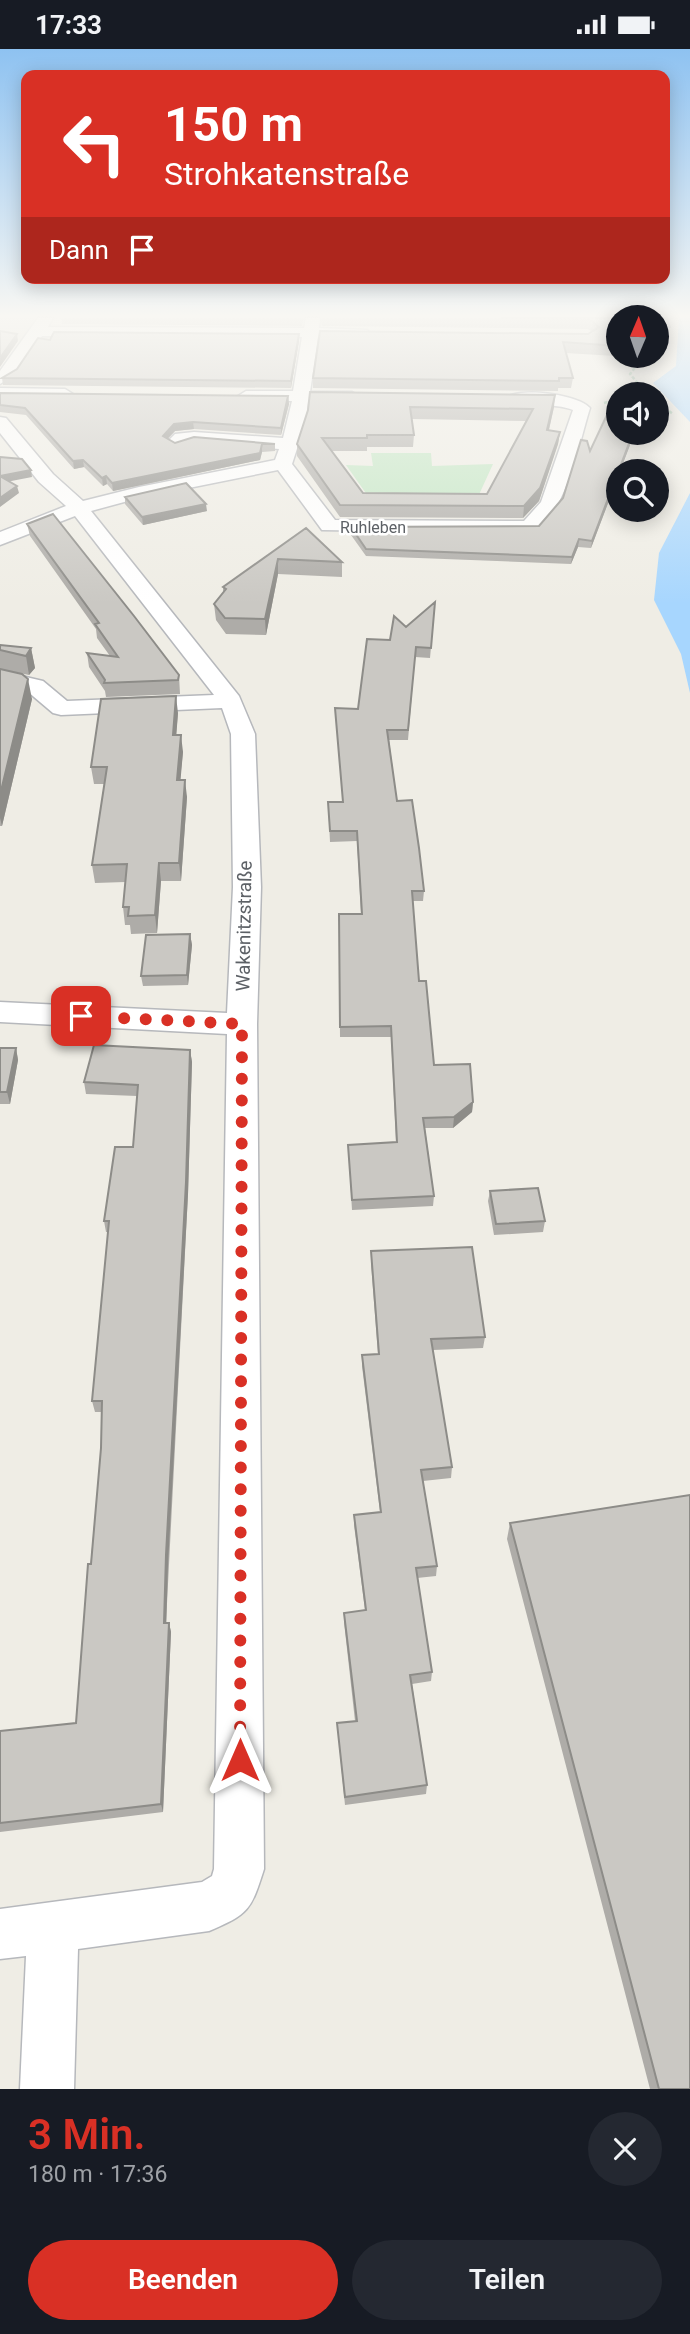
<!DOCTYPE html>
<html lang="de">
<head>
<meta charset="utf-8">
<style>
  :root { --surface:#171b24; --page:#242831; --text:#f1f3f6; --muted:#9ea1a6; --accent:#d93025 }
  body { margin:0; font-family:Roboto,sans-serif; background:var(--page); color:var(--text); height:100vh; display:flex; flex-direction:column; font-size:26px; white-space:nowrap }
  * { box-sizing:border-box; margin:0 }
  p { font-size:23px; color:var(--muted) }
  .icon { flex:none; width:38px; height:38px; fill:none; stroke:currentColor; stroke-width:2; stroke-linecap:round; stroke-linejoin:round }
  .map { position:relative; height:2040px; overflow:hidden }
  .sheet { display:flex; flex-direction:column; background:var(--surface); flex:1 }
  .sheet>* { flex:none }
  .top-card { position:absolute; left:21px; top:21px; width:649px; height:214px; border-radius:14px; box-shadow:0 4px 18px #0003; background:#d93025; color:#fff; overflow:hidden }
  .needle { width:46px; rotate:2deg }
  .buttons { position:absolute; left:606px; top:256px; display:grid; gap:14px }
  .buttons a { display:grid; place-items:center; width:63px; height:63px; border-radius:50%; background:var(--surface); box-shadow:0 4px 18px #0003; font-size:35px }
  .pin { position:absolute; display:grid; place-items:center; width:60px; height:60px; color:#fff; margin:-30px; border-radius:14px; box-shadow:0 4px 10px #0006 }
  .me { position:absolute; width:77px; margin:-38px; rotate:0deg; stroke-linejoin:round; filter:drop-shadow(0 0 5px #0008) }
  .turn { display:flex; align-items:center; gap:24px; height:147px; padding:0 28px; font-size:32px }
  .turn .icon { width:91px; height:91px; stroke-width:2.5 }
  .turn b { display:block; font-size:49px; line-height:60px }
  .then { display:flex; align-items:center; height:66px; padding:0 28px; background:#0003; gap:14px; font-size:26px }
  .round { display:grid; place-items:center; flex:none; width:74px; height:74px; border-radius:37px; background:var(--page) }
  .overview { display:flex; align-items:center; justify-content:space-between; height:119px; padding:0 28px }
  h1 { font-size:42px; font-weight:600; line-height:52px; color:var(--accent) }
  .primary-button { display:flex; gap:14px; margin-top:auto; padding:14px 28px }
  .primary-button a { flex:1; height:80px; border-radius:42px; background:var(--accent); color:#fff; font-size:28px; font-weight:600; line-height:80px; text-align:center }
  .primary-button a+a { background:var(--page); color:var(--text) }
  .status { display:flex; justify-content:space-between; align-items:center; height:49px; padding:0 35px; background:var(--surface); direction:ltr }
  .status svg { height:19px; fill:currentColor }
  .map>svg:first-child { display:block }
  .education { fill:#dfdcd4 }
  .green { fill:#c2e6c3 }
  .water { fill:#a7d6fe }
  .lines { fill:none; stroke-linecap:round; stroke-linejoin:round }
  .minor-casing { stroke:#b6b8bc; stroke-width:3 }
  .path { stroke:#9ac5a8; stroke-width:2.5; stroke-dasharray:3.5 2; stroke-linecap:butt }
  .minor { fill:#fff; fill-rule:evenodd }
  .wall { fill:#aeaca8; fill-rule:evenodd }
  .shaded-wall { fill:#8d8c88 }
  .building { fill:#cac8c3; stroke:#8d8c88; stroke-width:2; fill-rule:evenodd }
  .route { stroke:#d93025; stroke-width:12; stroke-dasharray:0 21.6 }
  .labels { text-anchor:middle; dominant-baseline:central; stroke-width:5; stroke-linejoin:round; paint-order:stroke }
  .far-street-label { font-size:16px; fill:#5d6166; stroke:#fff }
  .street-label { font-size:19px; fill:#5d6166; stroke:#fff }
</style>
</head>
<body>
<div class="status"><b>17:33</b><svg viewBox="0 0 49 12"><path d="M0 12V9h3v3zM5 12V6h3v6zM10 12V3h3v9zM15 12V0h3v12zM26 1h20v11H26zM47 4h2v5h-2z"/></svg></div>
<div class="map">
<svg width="690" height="2040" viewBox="0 0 690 2040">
  <rect width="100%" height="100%" fill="#efede5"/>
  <path class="education" d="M0,269H34L35,270L21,292L0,289Z"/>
  <path class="green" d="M371,404H431L432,417L493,415L477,450H370L346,416L373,417Z"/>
  <path class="water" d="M679,269H690V373L653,334L676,317Z
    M690,444V644L681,605L654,551L659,504Z"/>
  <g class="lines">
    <defs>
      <path id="minor" d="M38,269H53L48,278L304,279L306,269H320L319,279L367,281L370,284L362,289L318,288L310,343H352L360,348L352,353H308L306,372L292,415L335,471L524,472L541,453L573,361C553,352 515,361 504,350C517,337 578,345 590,359C580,390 564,475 529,484L322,481L278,421L139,449L91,462L239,647L255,685L261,838L257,975L264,1820C251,1861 249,1865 209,1882L78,1900L74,2040H20L26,1907L0,1910V1860L202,1833L212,1827L214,1820L227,985L0,973V953L227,964L233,838L231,685L222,659L61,666L53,664L27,642L0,636V622L43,632L67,652L214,646L75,467L0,496V483L66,457L39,433L0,384V368L6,369L53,425L83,452L139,438L275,411L279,400L194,393L175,399L166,394L175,385L194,383L283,389L292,352H246L238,347L246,342H293L302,288L42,287L16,325L0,335V322Z
        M0,339L65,340L73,345L65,350L0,349Z"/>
    </defs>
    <use href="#minor" class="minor-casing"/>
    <path class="path" d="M645,306L630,325L647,345
      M656,352L673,365
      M604,354L618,350"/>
    <use href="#minor" class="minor"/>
  </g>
  <path class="wall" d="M61,269H304L302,277L62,275Z
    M320,269H618V306H631V308L566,304L573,329L571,339H558V342L313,339V329L588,285L592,283L588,280L322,277Z
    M656,269L670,278L668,288L656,287Z
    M299,285V292L291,339L3,336L2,329L17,320L50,291Z
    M310,343L554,358L549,381L560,383L558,395L539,452L523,469L340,468L297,407V395L308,361ZM412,370L526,372L487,445L363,444L331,402H367V398H413L414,386Z
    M0,344L288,347L289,355L281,386L194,380L175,382L168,390L175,394L275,395V402L262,403L260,411L113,442L107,435L103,437L84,418L74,420L26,366L0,363Z
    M618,383H630L628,389L630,396L591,499L578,498L571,515L366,507L351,486V478L539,477L563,449L590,402Z
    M125,448L207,462L143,476L125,455Z
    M27,475L179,626L180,645L106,648L105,642L89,618L87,604L110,607L97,589L96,580L30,487Z
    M306,479L342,513V528L278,525L266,586L226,585L216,571L214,555L223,544V538Z
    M435,553L430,609L415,608L408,691H389L397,752L424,842L423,852H413L419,932L434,1016L473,1053L472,1063L453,1079H425L434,1147L433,1157L352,1161L348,1096L396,1093L391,988H340L339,865H361L357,792L330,793L328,753H343L335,659L358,660L390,591Z
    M0,596L31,599L35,619L29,626L0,620L32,650L2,777H0Z
    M178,664L176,686L183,703L180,731L187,748L181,832H161L157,884L131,885L130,876H125L123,858L125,833L95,834L92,816L104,735H94L91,718Z
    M190,885L192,896L188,936L143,937L141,927Z
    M0,999H16L18,1011L10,1055H0Z
    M190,1001L192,1013L188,1145L166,1574H169L171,1583L163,1763L0,1783V1682L76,1674L101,1399L102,1363H95L92,1352L108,1183H106L104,1172L133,1098L137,1047L86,1045L84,1033Z
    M490,1142L545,1172L543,1183L494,1186L488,1152Z
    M371,1202L485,1288L483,1299L433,1301L452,1418L451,1429L423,1432L437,1517L436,1527L417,1529L432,1623L431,1632L412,1635L427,1736L426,1745L345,1756L337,1674L355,1672L344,1573V1564L365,1561L354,1476V1466L380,1463L362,1317V1306L378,1305L371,1214Z
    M510,1474L690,2040H650L507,1490Z"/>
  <path class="shaded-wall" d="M17,285L18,292L0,318V309Z
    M299,285V292L291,339V332Z
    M555,346L554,358L546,393L547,381Z
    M288,347L289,355L281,386V379Z
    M193,373L194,380L175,382L163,394V387L174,375Z
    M560,383L558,395L539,452L523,469L524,457Z
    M631,389L630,396L620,422H618Z
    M262,395V403L260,411L113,442L112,434Z
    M83,411L84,418L74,420L73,412Z
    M31,421L32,428L1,434L0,427Z
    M618,423V428L591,499L592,492Z
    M106,427L107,435L103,437L102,429Z
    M17,437L19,444L0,458V449Z
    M206,455L207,462L143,476L142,468Z
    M579,490L578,498L571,515L572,508Z
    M278,510V525L266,586L265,570Z
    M31,599L35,619L29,626L26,607Z
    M28,630L32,650L2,777L0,769V746Z
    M176,647L178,664L175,703L173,686Z
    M181,686L183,703L179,748L177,731Z
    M185,731L187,748L181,832L179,814Z
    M159,814L161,832L157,884L155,866Z
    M190,885L192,896L188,936L187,926Z
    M16,999L18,1011L10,1055L7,1043Z
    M190,1001L192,1013L188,1145L168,1516L166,1583L164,1574L166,1506Z
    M473,1053L472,1063L453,1079L454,1068Z
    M169,1574L171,1583L163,1763L161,1755Z"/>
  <path class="building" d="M501,269H618V297L563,293L573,329H559V332L313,329L320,282L588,285L599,278L590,270Z
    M656,269H667L670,278H656Z
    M0,282L17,285L0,309Z
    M54,283L299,285L291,332L2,329L17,320L38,289L50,291Z
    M310,343L555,346L547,381L560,383L540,439L524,457L340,456L297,395L308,361ZM410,358L533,360L487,445L363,444L322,389H367V386H414Z
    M0,344L288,347L281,379L193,373L174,375L163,387L175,394L194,388L275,395H262L260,404L112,434L106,427L102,429L83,411L73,412L25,359L0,356Z
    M613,353H618V383H628L626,388L631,389L592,492L579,490L572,508L366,500L351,478L539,477L563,449L581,391L587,392L590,402Z
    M0,408L22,410L31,421L0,427Z
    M0,427L17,437L0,449Z
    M186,434L206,455L142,468L125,448Z
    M53,465L134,567L179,626L178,631L104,634L105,631L87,604L118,608L95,575L99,574L27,475Z
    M306,479L342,513L278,510L265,570L225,569L214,555L226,540L223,538Z
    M435,553L431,599L416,598L408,681H387L397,752L412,751L419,799L424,842H412L419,932H426L434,1016L470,1015L473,1053L454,1068L423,1069L434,1147L352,1151L348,1096L397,1093L391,977L340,978L339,865H362L357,782H330L328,753H343L335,659L358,660L367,590L390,591L394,567L406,578Z
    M0,596L31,599L26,607L0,601Z
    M0,620L22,625L28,630L0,746Z
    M176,647L173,686H181L177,731H185L179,814H159L155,866L128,867L129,858H123L127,815L92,816L107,718H91L101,650Z
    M190,885L187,926L141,927L146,886Z
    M94,996L190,1001L186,1133L166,1506L164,1574H169L161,1755L0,1774V1682L76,1674L88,1515H91L101,1399L102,1352H92L109,1172H104L115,1098H133L138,1036L84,1033Z
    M0,999H16L7,1043H0Z
    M538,1139L545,1172L496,1175L490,1142Z
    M472,1198L485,1288L431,1290L452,1418L421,1421L437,1517L416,1519L432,1623L410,1626L427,1736L345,1748L337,1674L357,1672L344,1564L366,1561L354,1466L381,1463L362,1306L379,1305L371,1202Z
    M690,1446V2040H659L510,1474Z"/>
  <linearGradient id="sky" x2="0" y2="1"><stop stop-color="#8ec2f1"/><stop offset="0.48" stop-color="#f8f7f3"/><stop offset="1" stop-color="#f8f7f3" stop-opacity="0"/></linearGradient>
  <rect width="690" height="555" fill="url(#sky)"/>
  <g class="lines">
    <path class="route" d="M81,967L242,975L240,1711"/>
  </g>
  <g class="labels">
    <g class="far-street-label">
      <text x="373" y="478">Ruhleben</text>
    </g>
    <g class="street-label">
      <text transform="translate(244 877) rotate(-89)">Wakenitzstraße</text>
    </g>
  </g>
</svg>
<div class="buttons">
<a><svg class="needle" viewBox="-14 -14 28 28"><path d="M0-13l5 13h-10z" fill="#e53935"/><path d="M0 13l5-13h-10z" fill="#9ea1a6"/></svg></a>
<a><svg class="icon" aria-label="sound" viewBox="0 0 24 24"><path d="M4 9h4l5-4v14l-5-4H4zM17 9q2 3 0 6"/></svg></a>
<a><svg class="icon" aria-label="search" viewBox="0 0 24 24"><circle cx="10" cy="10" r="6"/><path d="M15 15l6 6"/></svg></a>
</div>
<div class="pin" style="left:81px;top:967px;background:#d93025"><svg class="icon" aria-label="arrive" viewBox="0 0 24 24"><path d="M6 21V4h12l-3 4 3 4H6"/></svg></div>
<svg class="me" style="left:240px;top:1711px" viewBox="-20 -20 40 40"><path d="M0-17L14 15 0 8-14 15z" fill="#d93025" stroke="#fff" stroke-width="4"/></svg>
<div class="top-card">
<div class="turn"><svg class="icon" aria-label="left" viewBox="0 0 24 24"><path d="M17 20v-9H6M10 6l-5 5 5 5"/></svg><div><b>150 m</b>Strohkatenstraße</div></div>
<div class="then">Dann<svg class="icon" aria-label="arrive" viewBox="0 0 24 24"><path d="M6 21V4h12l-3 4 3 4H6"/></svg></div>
</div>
</div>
<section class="sheet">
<div class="overview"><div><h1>3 Min.</h1><p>180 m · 17:36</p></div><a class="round"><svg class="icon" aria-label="close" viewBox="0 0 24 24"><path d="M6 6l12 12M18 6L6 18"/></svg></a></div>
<div class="primary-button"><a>Beenden</a><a>Teilen</a></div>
</section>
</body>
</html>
